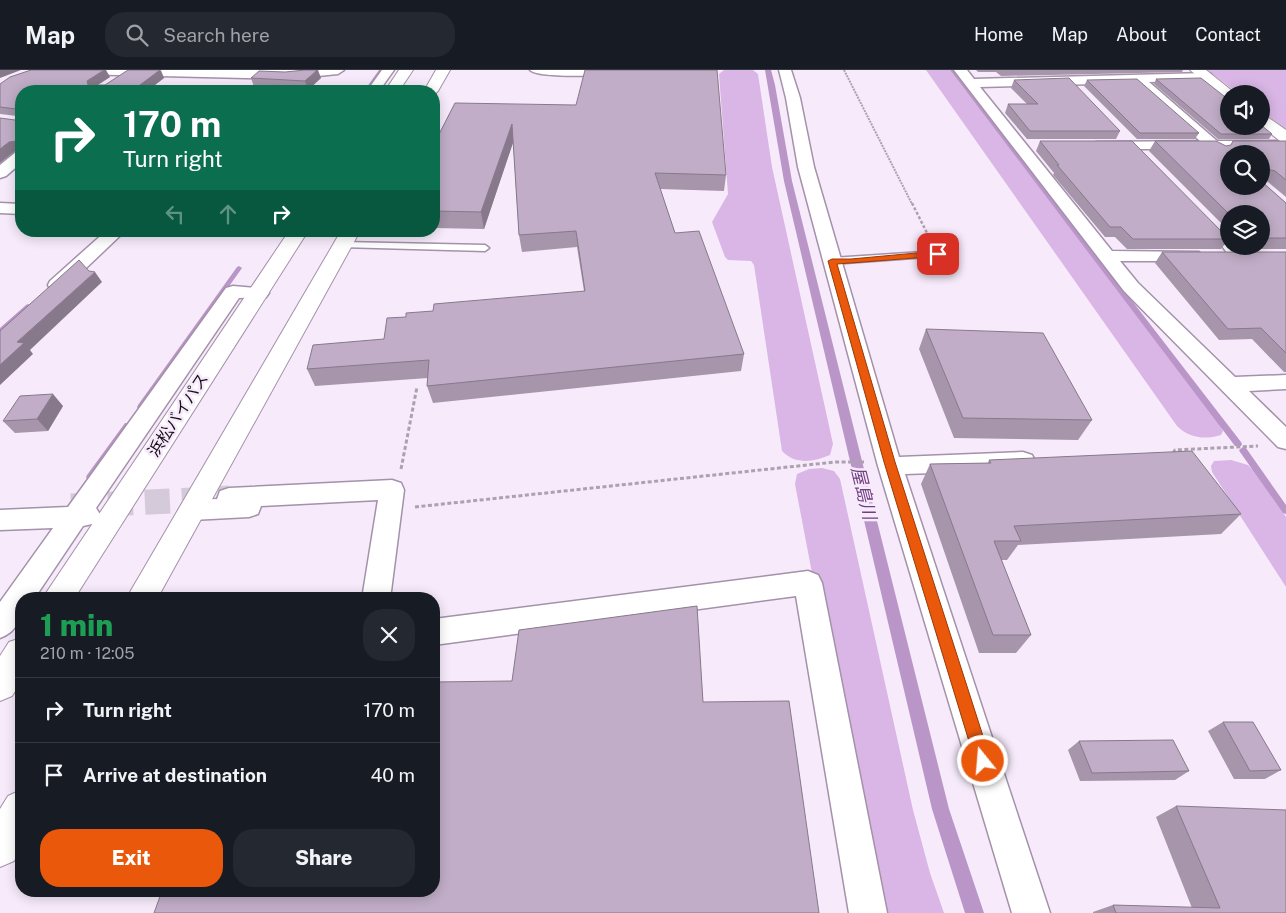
<!DOCTYPE html>
<html lang="en">
<head>
<meta charset="utf-8">
<style>
  :root { --surface:#171b24; --page:#242831; --text:#f1f3f6; --muted:#9ea1a6; --line:#363941; --accent:#ea580c }
  body { margin:0; font-family:"Public Sans","Noto Sans JP",sans-serif; background:var(--page); color:var(--text); height:100vh; display:flex; flex-direction:column; font-size:19px; white-space:nowrap }
  * { box-sizing:border-box; margin:0 }
  p { font-size:16px; color:var(--muted) }
  .icon { flex:none; width:28px; height:28px; fill:none; stroke:currentColor; stroke-width:2; stroke-linecap:round; stroke-linejoin:round }
  .map { position:relative; flex:1; overflow:hidden }
  .panel { position:absolute; left:15px; top:522px; width:425px; height:305px; display:flex; flex-direction:column; background:var(--surface); border-radius:20px; box-shadow:0 2px 12px #0003 }
  .panel>* { flex:none }
  .top-card { position:absolute; left:15px; top:15px; width:425px; height:152px; border-radius:20px; box-shadow:0 2px 12px #0003; background:#0b6e4f; color:#fff; overflow:hidden }
  .tools { position:absolute; left:1220px; top:15px; display:grid; gap:10px }
  .tools a { display:grid; place-items:center; width:50px; height:50px; border-radius:50%; background:var(--surface); box-shadow:0 2px 12px #0003; font-size:25px }
  .pin { position:absolute; display:grid; place-items:center; width:42px; height:42px; color:#fff; margin:-21px; border-radius:10px; box-shadow:0 2px 8px #0006 }
  .me { position:absolute; width:55px; margin:-28px; rotate:343deg; stroke-linejoin:round; filter:drop-shadow(0 0 4px #0008) }
  .turn { display:flex; align-items:center; gap:18px; height:105px; padding:0 25px; font-size:22px }
  .turn .icon { width:65px; height:65px; stroke-width:2.5 }
  .turn b { display:block; font-size:35px; line-height:42px }
  .lanes { display:flex; align-items:center; height:48px; padding:0 25px; background:#0003; justify-content:center; gap:25px; direction:ltr }
  .lanes .off { opacity:.35 }
  .round { display:grid; place-items:center; flex:none; width:52px; height:52px; border-radius:20px; background:var(--page) }
  .summary { display:flex; align-items:center; justify-content:space-between; height:85px; padding:0 25px }
  h1 { font-size:30px; font-weight:800; line-height:38px; color:#1e9e55 }
  .primary-button { display:flex; gap:10px; margin-top:auto; padding:10px 25px }
  .primary-button a { flex:1; height:58px; border-radius:20px; background:var(--accent); color:#fff; font-size:20px; font-weight:800; line-height:58px; text-align:center }
  .primary-button a+a { background:var(--page); color:var(--text) }
  ul { padding:0; list-style:none }
  li { display:flex; align-items:center; gap:15px; height:65px; padding:0 25px; border-top:1px solid var(--line) }
  li div { flex:1 }
  li b { display:block; font-size:19px }
  li em { font-style:normal }
  header { display:flex; align-items:center; gap:30px; box-sizing:border-box; height:70px; padding:0 25px; background:var(--surface); border-bottom:1px solid var(--line) }
  header strong { font-size:24px }
  nav { display:flex; gap:28px; margin-inline-start:auto; font-size:18px }
  .search { width:350px; height:45px; background:var(--page); display:flex; align-items:center; gap:12px; box-sizing:border-box; padding:0 18px; border-radius:20px; color:var(--muted); font-size:19px }
  .map>svg:first-child { display:block }
  .green { fill:#d9b6e5 }
  .water { fill:#ba95c7 }
  .lines { fill:none; stroke-linecap:round; stroke-linejoin:round }
  .stream { fill:#ba95c7; fill-rule:evenodd }
  .minor-tunnel { stroke:#d5cad9; stroke-width:25; stroke-dasharray:25 12; stroke-linecap:butt }
  .service-casing { stroke:#a491aa; stroke-width:3 }
  .minor-casing { stroke:#a491aa; stroke-width:3 }
  .tertiary-casing { stroke:#a491aa; stroke-width:2 }
  .trunk-casing { stroke:#a491aa; stroke-width:2 }
  .path-far2 { stroke:#aba1af; stroke-width:2; stroke-dasharray:2 1; stroke-linecap:butt }
  .path-far1 { stroke:#aba1af; stroke-width:2.5; stroke-dasharray:3 2; stroke-linecap:butt }
  .path { stroke:#aba1af; stroke-width:3; stroke-dasharray:4 2.5; stroke-linecap:butt }
  .service { fill:#fff; fill-rule:evenodd }
  .minor { fill:#fff; fill-rule:evenodd }
  .tertiary { fill:#fff; fill-rule:evenodd }
  .trunk { fill:#fff; fill-rule:evenodd }
  .wall { fill:#a695ab; fill-rule:evenodd }
  .shaded-wall { fill:#87798b }
  .building { fill:#c1adc7; stroke:#87798b }
  .route { fill:#ea580c; stroke:#983908 }
  .labels { text-anchor:middle; dominant-baseline:central; stroke-width:5; stroke-linejoin:round; paint-order:stroke }
  .street-label { font-size:16px; fill:#160f18; stroke:#f7ebfb }
  .water-label { font-size:18px; font-style:italic; fill:#714080; stroke:#f7ebfb }
</style>
</head>
<body>
<header>
<strong>Map</strong>
<div class="search"><svg class="icon" aria-label="search" viewBox="0 0 24 24"><circle cx="10" cy="10" r="6"/><path d="M15 15l6 6"/></svg>Search here</div>
<nav><a>Home</a><a>Map</a><a>About</a><a>Contact</a></nav>
</header>
<div class="map">
<svg width="1286" height="843" viewBox="0 0 1286 843">
  <rect width="100%" height="100%" fill="#f7ebfb"/>
  <path class="green" d="M724,0H753L758,4L772,97L833,374L830,385C814,392 795,395 782,381L754,195L751,191L728,190L725,187L712,152L728,124L719,4Z
    M926,0H950L1220,355L1223,361L1221,365C1205,370 1189,368 1177,356Z
    M1207,0H1286V59L1261,41V24H1239Z
    M1231,390L1248,395L1254,401L1286,447V517L1212,402L1211,396L1214,391Z
    M822,398L834,401L840,409L913,740L930,803L944,843H877L795,414L797,404L809,399Z"/>
  <path class="water" d="M765,0H771L775,15L792,111L949,739L984,843H965L932,739L784,111Z"/>
  <g class="lines">
    <path class="stream" d="M379,0H383L368,21H364Z
      M950,0H954L1241,372L1242,374L1241,376H1235Z
      M275,11L278,12L268,21H264Z
      M239,196L242,198L142,339H138L137,337L138,335L237,197Z
      M28,234L30,235V237L2,262L0,263V258L26,235Z
      M125,353H129L130,355L93,409H87L86,407L87,405Z
      M1243,377L1246,378L1286,435V444L1283,443L1240,382L1239,380Z"/>
    <path class="minor-tunnel" d="M71,436L229,428"/>
    <defs>
      <path id="service" d="M343,172L485,175L489,178L485,181L340,177L339,175Z
        M938,181L942,184L941,186L832,194L827,191L832,188Z"/>
      <path id="minor" d="M70,0H344L338,4L288,9L76,4Z
        M382,0H394L379,21H367Z
        M530,0H648L642,4C624,4 539,10 530,0Z
        M779,0H791L800,28L814,97L899,387L1023,382L1032,385L1035,391L1032,397L1023,400L905,404L1050,843H1012L878,396L798,97L786,28Z
        M954,0H967L974,9L1206,3L1211,4L1212,7L1211,10L1149,12L1217,71H1286V79H1226L1224,83L1219,84L1210,79H1101L1096,78L1094,75L1096,72L1200,71L1135,13L980,17L1112,181L1199,182L1202,186L1199,190L1193,191H1120L1138,213L1235,307L1286,305V319L1249,321L1286,357V379L1278,377L1124,221Z
        M21,80V93L6,106L0,108V95L16,82Z
        M0,133L21,134V144L0,143Z
        M106,161H125L64,219L57,221L50,219L48,215L50,211Z
        M1229,171V176H1241L1250,186L1247,190C1235,193 1229,186 1222,176L1225,172Z
        M233,216L266,219L269,223L266,227L239,228L96,438L101,446L97,453L83,456L34,529H21C21,547 19,561 0,568V532L53,458L0,460V440L68,437L226,218Z
        M392,410L401,413L404,420L390,529H362L378,430L261,436L258,444L249,447L192,450L183,447L179,440L183,433L192,430L217,429L220,421L229,418Z
        M808,501L818,505L822,513L887,843H849L796,526L434,575V549Z"/>
      <path id="tertiary" d="M1190,0H1206L1236,24H1229V28L1224,27Z
        M1261,44L1266,46L1286,60V73L1280,71L1261,56Z"/>
      <path id="trunk" d="M399,0H413L399,21H385Z
        M436,0H450L438,21L434,25V21H424Z
        M289,161H308L74,529H42Z
        M341,161H360L157,529H126Z
        M21,568V612L12,626L0,631V586L9,572Z
        M21,720V777L14,791L0,797V739L8,726Z"/>
    </defs>
    <use href="#service" class="service-casing"/>
    <use href="#minor" class="minor-casing"/>
    <use href="#tertiary" class="tertiary-casing"/>
    <use href="#trunk" class="trunk-casing"/>
    <path class="path-far2" d="M844,0L912,134"/>
    <path class="path-far1" d="M912,133L930,169"/>
    <path class="path" d="M1173,383L1175,380L1258,376
      M401,399L417,317
      M415,437L835,392H864"/>
    <use href="#service" class="service"/>
    <use href="#minor" class="minor"/>
    <use href="#tertiary" class="tertiary"/>
    <use href="#trunk" class="trunk"/>
  </g>
  <path class="wall" d="M161,0L164,8L147,21H21V79L15,81V50L18,48L17,46L0,44V14L110,7L98,15H105Z
    M976,0H1183L1182,2L1001,6L996,2H978Z
    M251,8H321L308,20L254,17Z
    M1156,9L1272,64L1269,69H1218L1154,14Z
    M1014,10L1120,61L1116,69H1027L1005,43L1008,34H1027L1011,18Z
    M1087,10L1199,63L1195,69H1137L1084,16Z
    M455,33L726,105L724,121L660,119L675,163L744,284L741,301L433,333L427,316L428,308L315,316L307,299L384,269L406,247L433,241L584,221L577,177L522,182L519,165L513,72L484,159L434,158V74Z
    M1040,71L1229,169L1221,179H1127L1115,167H1105L1053,105L1054,103L1036,81Z
    M1155,71L1226,76L1286,71V127L1268,112L1262,110L1261,111L1286,133V179H1233L1235,176H1261V144H1229V161L1149,81ZM1229,84H1261V116Z
    M1162,182H1286V302H1284L1252,269L1219,270L1155,193Z
    M926,259L1092,350L1078,370L954,368L919,279Z
    M63,336L48,361L15,363L3,351Z
    M989,390L1241,444L1221,464L1018,475L1007,490H1001L1031,565L1016,583H979L921,414L930,394L988,393Z
    M1223,652L1281,700L1265,709H1234L1208,661Z
    M1079,671L1189,701L1175,710L1080,711L1068,680Z
    M1176,736L1286,843H1093V842L1113,835L1192,838L1156,747Z"/>
  <path class="shaded-wall" d="M0,0H21L0,8Z
    M104,0H106L110,7L91,19L88,15L87,11Z
    M160,0L164,8L147,21H132Z
    M317,0H318L321,8L308,20L305,11Z
    M512,54L514,70L484,159L481,142Z
    M21,68V79L15,81L0,93V79L9,72Z
    M95,202L102,212L30,280L33,284L0,315V295L17,272Z
    M53,324L63,336L48,361L37,349Z"/>
  <path class="building" d="M31,0H104L87,11L88,15H105L128,0H160L132,21H21V68L17,71L9,72L0,79V48L15,50L18,48L17,39L0,37V14L10,7Z
    M305,0H317L305,11L251,8L259,1L285,2Z
    M585,0H717L726,105L655,103L675,163L699,161L744,284L427,316L429,290L307,299L313,275L384,269L387,248L406,247V243L433,241L434,234L585,221L576,161L519,165L512,54L481,142L434,141V74L455,33L576,35Z
    M1069,8L1120,61H1030L1008,34H1038L1014,10Z
    M1201,8L1229,30V56H1261V55L1272,64H1221L1156,9Z
    M1137,9L1199,63H1140L1087,10Z
    M1040,71H1132L1229,169H1133L1121,157H1110L1057,95H1059Z
    M1155,71H1216L1226,76L1231,75L1233,71H1286V110L1275,101L1267,99L1266,104H1261V84H1229V116H1261V111L1286,133V168H1261V144H1229Z
    M1162,182H1286V283L1261,258L1228,259Z
    M79,190L89,201L95,202L17,272L24,273L0,295V261Z
    M926,259L1043,263L1092,350L963,348Z
    M53,324L37,349L3,351L20,326Z
    M1192,381L1241,444L1014,456L1021,471H994L1031,565H993L930,394L991,393L989,390Z
    M697,536L703,632L789,631L819,843H154L162,821H434V612L512,611L519,560Z
    M1223,652H1253L1281,700L1250,701Z
    M1173,670L1189,701L1092,703L1079,671Z
    M1176,736L1286,740V843H1116L1113,835L1220,838Z"/>
  <path class="route" d="M938,181L941,182V186L837,194L895,392L991,691L988,697L983,699L978,697L975,691L884,392L828,191L832,189H851Z"/>
  <g class="labels">
    <g class="street-label">
      <text transform="translate(178 345) rotate(-57)">浜松バイパス</text>
    </g>
    <g class="water-label">
      <text transform="translate(864 423) rotate(76)">屋島川</text>
    </g>
  </g>
</svg>
<div class="tools">
<a><svg class="icon" aria-label="sound" viewBox="0 0 24 24"><path d="M4 9h4l5-4v14l-5-4H4zM17 9q2 3 0 6"/></svg></a>
<a><svg class="icon" aria-label="search" viewBox="0 0 24 24"><circle cx="10" cy="10" r="6"/><path d="M15 15l6 6"/></svg></a>
<a><svg class="icon" aria-label="layers" viewBox="0 0 24 24"><path d="M12 4l9 5-9 5-9-5zM3 14l9 5 9-5"/></svg></a>
</div>
<div class="pin" style="left:938px;top:184px;background:#d93025"><svg class="icon" aria-label="arrive" viewBox="0 0 24 24"><path d="M6 21V4h12l-3 4 3 4H6"/></svg></div>
<svg class="me" style="left:983px;top:691px" viewBox="-20 -20 40 40"><circle r="17" fill="#ea580c" stroke="#fff" stroke-width="3"/><path d="M0-11L8 9 0 5-8 9z" fill="#fff"/></svg>
<div class="top-card">
<div class="turn"><svg class="icon" aria-label="right" viewBox="0 0 24 24"><path d="M7 20v-9h11M14 6l5 5-5 5"/></svg><div><b>170 m</b>Turn right</div></div>
<div class="lanes"><svg class="icon off" aria-label="left" viewBox="0 0 24 24"><path d="M17 20v-9H6M10 6l-5 5 5 5"/></svg><svg class="icon off" aria-label="ahead" viewBox="0 0 24 24"><path d="M12 20V5M6 11l6-6 6 6"/></svg><svg class="icon" aria-label="right" viewBox="0 0 24 24"><path d="M7 20v-9h11M14 6l5 5-5 5"/></svg></div>
</div>
<section class="panel">
<div class="summary"><div><h1>1 min</h1><p>210 m · 12:05</p></div><a class="round"><svg class="icon" aria-label="close" viewBox="0 0 24 24"><path d="M6 6l12 12M18 6L6 18"/></svg></a></div>
<ul>
<li><svg class="icon" aria-label="right" viewBox="0 0 24 24"><path d="M7 20v-9h11M14 6l5 5-5 5"/></svg><div><b>Turn right</b></div><em>170 m</em></li>
<li><svg class="icon" aria-label="arrive" viewBox="0 0 24 24"><path d="M6 21V4h12l-3 4 3 4H6"/></svg><div><b>Arrive at destination</b></div><em>40 m</em></li>
</ul>
<div class="primary-button"><a>Exit</a><a>Share</a></div>
</section>
</div>
</body>
</html>
